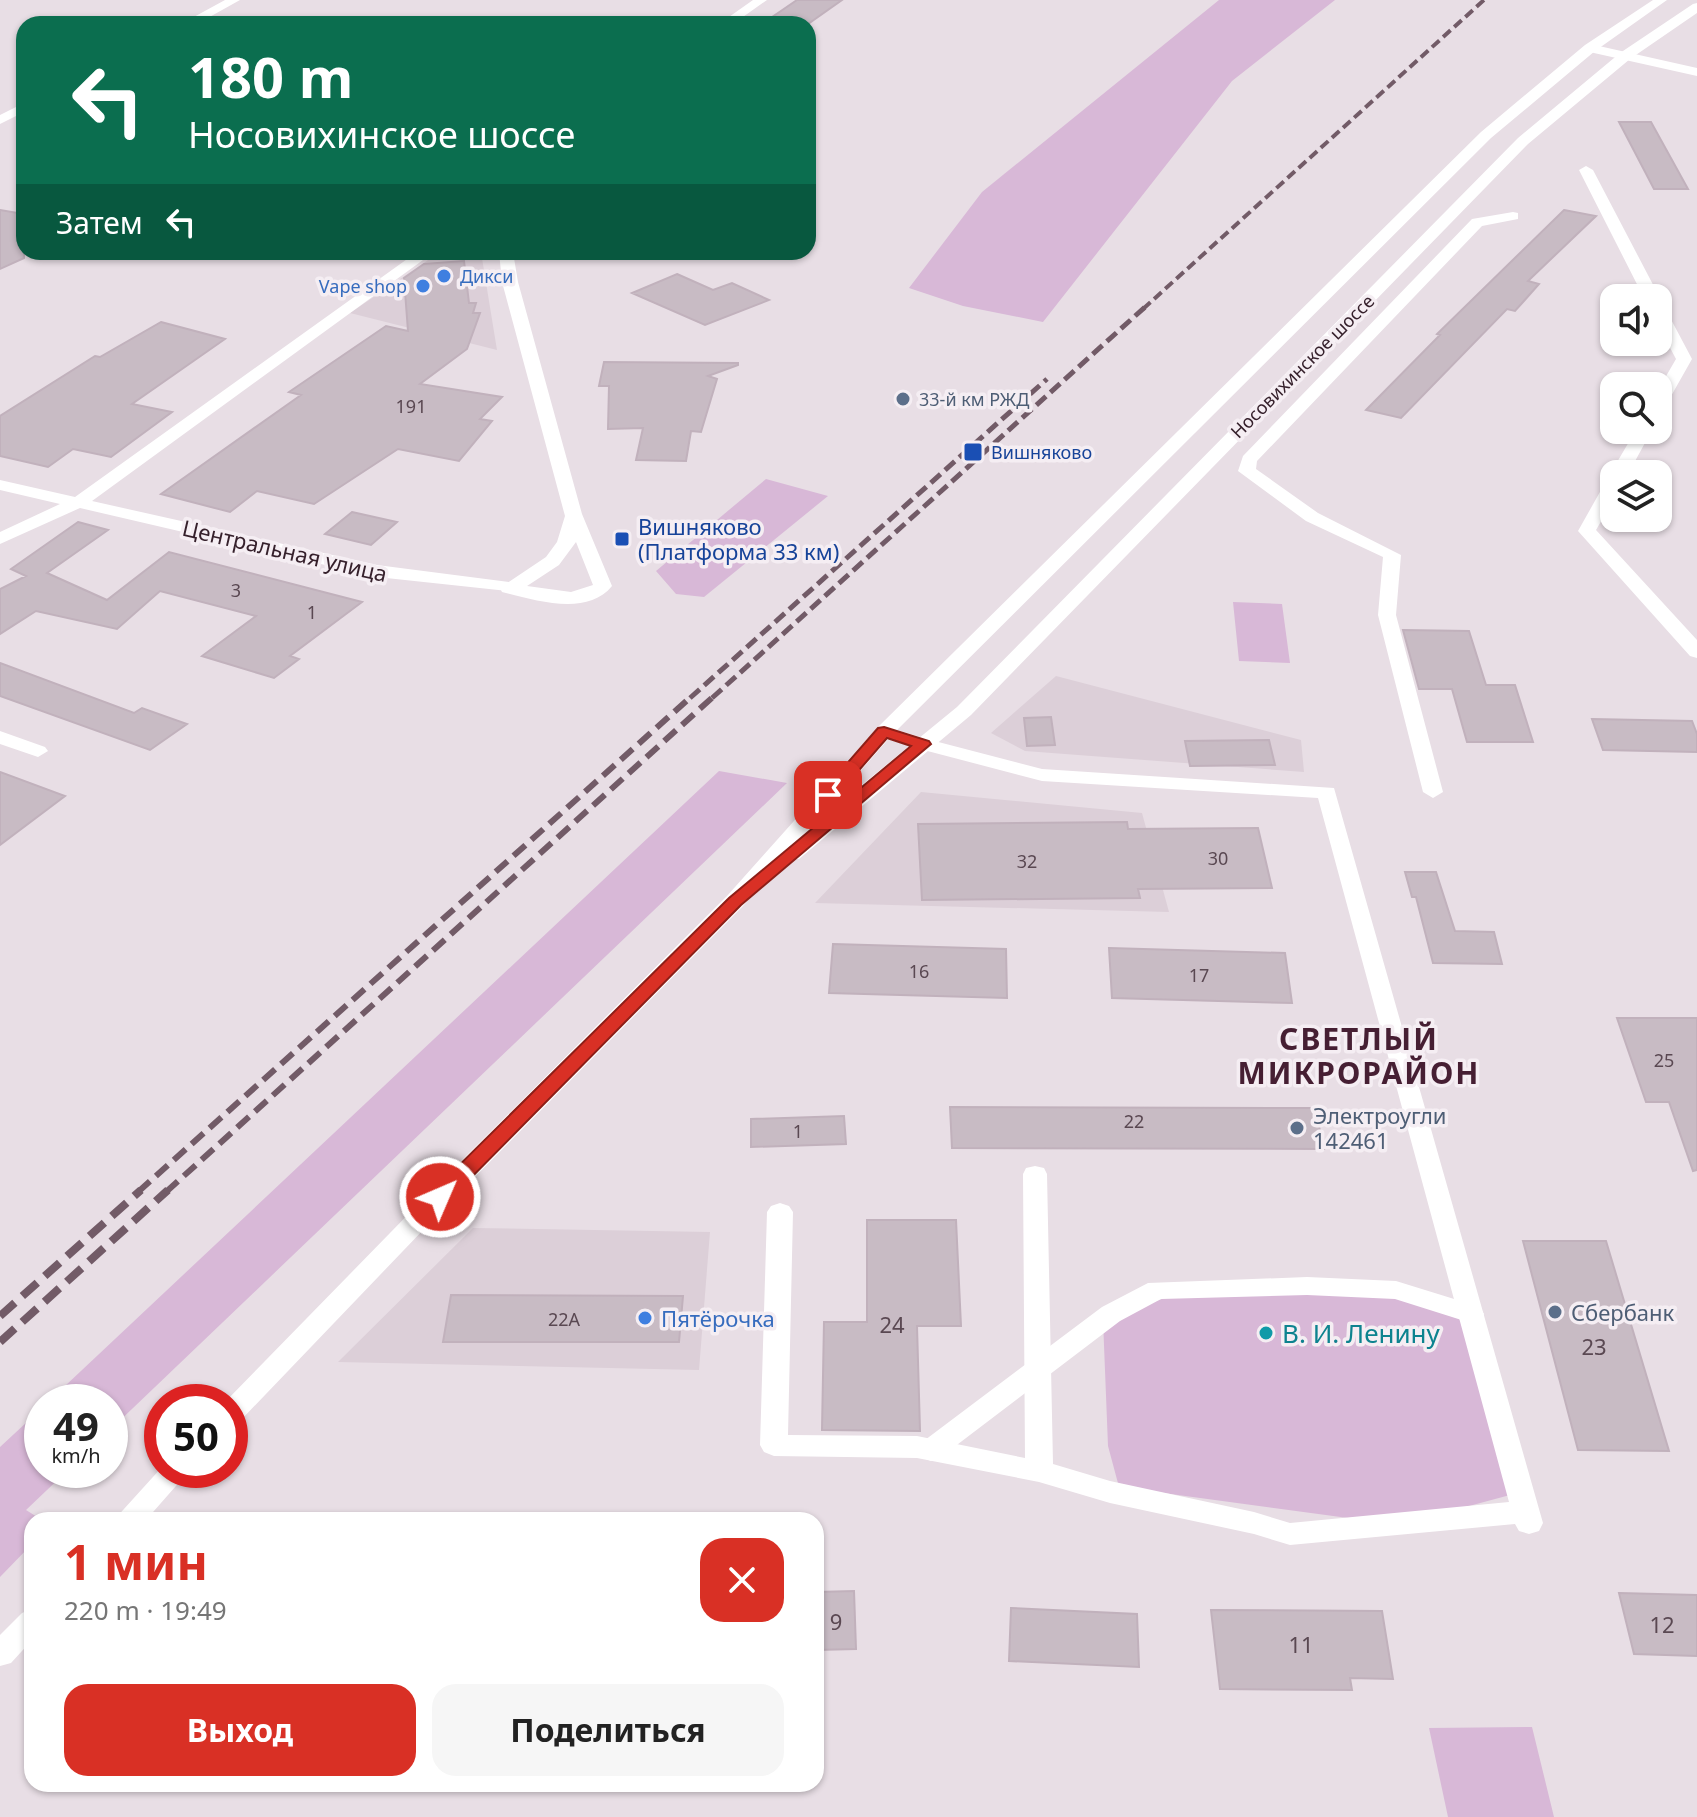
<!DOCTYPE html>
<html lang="ru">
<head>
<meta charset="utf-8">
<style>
  :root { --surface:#fff; --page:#f6f6f6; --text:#222; --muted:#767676; --accent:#d93025 }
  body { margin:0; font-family:"Noto Sans",sans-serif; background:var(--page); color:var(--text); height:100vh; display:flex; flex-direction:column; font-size:30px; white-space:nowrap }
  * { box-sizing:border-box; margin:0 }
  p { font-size:26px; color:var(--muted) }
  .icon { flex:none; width:44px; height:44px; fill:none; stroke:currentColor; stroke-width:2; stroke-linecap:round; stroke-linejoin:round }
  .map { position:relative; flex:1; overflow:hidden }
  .sheet { position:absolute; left:24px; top:1512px; width:800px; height:280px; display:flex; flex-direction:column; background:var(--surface); border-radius:24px; box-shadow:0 2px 6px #0004 }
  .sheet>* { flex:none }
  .hud { position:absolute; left:16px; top:16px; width:800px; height:244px; border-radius:24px; box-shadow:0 2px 6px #0004; background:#0b6e4f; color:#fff; overflow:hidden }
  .tools { position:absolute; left:1600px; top:284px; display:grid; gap:16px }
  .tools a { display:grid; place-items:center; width:72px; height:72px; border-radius:16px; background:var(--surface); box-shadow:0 2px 6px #0004; font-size:40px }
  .speed { position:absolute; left:24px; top:1384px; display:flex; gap:16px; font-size:40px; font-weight:700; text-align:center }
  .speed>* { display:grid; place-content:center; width:104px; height:104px; border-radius:50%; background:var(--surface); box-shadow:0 2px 6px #0004; line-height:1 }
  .speed small { font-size:20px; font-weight:400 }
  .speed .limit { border:12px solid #d22; background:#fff; color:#111 }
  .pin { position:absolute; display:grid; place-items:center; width:68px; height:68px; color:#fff; margin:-34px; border-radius:16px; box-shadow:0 4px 12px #0006 }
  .me { position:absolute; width:88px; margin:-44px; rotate:45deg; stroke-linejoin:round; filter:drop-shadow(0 0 6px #0008) }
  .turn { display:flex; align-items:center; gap:28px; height:168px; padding:0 40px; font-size:36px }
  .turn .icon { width:104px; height:104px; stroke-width:2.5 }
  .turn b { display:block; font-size:56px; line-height:68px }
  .then { display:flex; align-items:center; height:76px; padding:0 40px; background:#0003; gap:16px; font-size:30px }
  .round { display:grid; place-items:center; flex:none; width:84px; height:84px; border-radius:24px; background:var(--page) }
  .headline { display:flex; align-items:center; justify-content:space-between; height:136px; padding:0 40px }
  h1 { font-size:48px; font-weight:700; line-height:60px; color:var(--accent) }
  .button { display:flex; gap:16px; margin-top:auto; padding:16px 40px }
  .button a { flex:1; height:92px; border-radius:24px; background:var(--accent); color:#fff; font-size:32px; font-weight:700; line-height:92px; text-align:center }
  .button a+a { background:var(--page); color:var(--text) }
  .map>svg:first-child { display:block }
  .built { fill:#dccfd8 }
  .green { fill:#d8b8d7 }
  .building { fill:#c8bbc4; stroke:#c1b1bc; stroke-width:2 }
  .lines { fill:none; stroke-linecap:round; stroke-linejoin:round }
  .pedestrian { fill:#fff; fill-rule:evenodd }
  .minor { fill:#fff; fill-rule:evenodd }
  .tertiary { fill:#fff; fill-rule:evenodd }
  .secondary { fill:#fff; fill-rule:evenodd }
  .rail-far3 { stroke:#725b67; stroke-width:4; stroke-dasharray:10 5; stroke-linecap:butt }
  .rail-far2 { stroke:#725b67; stroke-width:5; stroke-dasharray:13 6; stroke-linecap:butt }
  .rail-far1 { stroke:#725b67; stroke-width:6; stroke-dasharray:16 8; stroke-linecap:butt }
  .rail { stroke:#725b67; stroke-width:8; stroke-dasharray:20 10; stroke-linecap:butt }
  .route { fill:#d93025; stroke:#8d1f18; stroke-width:2 }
  .shop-dot { fill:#3f7fe0; stroke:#f5eef3; stroke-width:3 }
  .service-dot { fill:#5c6f8a; stroke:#f5eef3; stroke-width:3 }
  .transit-dot { fill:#1a4fb4; stroke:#f5eef3; stroke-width:3 }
  .culture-dot { fill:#0f9aa8; stroke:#f5eef3; stroke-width:3 }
  .labels { text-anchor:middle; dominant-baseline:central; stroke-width:7; stroke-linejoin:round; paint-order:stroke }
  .far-shop-label { font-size:18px; fill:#366cbe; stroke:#f5eef3; text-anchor:start }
  .far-street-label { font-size:18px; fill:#36212c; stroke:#f5eef3 }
  .far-service-label { font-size:18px; fill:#4e5e75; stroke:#f5eef3; text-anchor:start }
  .number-label { font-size:18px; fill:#5a4852 }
  .far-transit-label { font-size:18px; fill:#164399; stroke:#f5eef3; text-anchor:start }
  .transit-label { font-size:22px; fill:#164399; stroke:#f5eef3; text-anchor:start }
  .street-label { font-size:22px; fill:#36212c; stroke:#f5eef3 }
  .service-label { font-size:22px; fill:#4e5e75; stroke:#f5eef3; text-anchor:start }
  .shop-label { font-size:22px; fill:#366cbe; stroke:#f5eef3; text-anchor:start }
  .near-number-label { font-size:22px; fill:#5a4852 }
  .near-culture-label { font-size:26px; fill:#0d838f; stroke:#f5eef3; text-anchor:start }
  .district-label { font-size:30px; font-weight:bold; letter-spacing:2px; fill:#461f33; stroke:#f5eef3 }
</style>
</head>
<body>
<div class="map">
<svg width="1697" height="1817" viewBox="0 0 1697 1817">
  <rect width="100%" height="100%" fill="#e8dee5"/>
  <path class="built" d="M440,252H481L497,350L350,313Z
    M1056,676L1301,740L1304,772L1025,751L991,733Z
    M921,792L1142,813L1169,912L815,903Z
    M473,1228L710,1232L699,1370L338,1362Z"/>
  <path class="green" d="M1219,0H1335L1232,81L1043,322L963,306L909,288L982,192Z
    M766,479L828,496L704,597L676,594L656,571Z
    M1233,602L1282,604L1290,663L1239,661Z
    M719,771L787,783L110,1430V1402H48Z
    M1264,1291L1394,1297L1463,1320L1510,1495L1443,1513L1348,1518L1119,1487L1108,1446L1103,1320L1173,1295Z
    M42,1408V1470H68L26,1510L42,1520H32V1544L0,1577V1447Z
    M1532,1727L1554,1817H1448L1429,1728Z"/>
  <path class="building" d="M797,0H842L808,24H762Z
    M1619,122H1651L1688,189H1654Z
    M0,210L24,214V258L0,269Z
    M1564,210L1596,216L1528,281L1539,284L1515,311L1507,309L1401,418L1366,410L1440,335L1437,334Z
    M464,261L469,303H476L473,313H480L467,349L420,384L502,397L480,419L492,421L459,461L398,449L314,504L257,491L230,512L161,494L301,395L289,392L386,326L408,331L404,278L424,264Z
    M677,274L713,290L732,283L769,300L705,325L632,293Z
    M161,322L225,339L132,404L172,412L111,457L73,449L48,467L0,456V416L95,356L100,357Z
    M604,362L738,363V365L708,376L717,379L701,432L691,431L686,461L636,460L643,428L608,429L609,386H599Z
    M352,512L397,522L371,545L325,534Z
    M78,522L108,530L47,573L107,600L169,552L362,602L290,656L299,659L274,678L202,656L256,616L160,591L117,629L36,611L0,634V589L26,576L11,569Z
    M1403,630L1469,631L1486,685H1515L1533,742H1467L1452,689H1419Z
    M0,663L134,713L142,708L187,724L150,750L0,696Z
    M1051,717L1055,745L1027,746L1024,718Z
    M1592,719L1692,721L1697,734V752L1603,750Z
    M1269,740L1275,765L1190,766L1185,741Z
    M0,772L65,796L0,845Z
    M1127,822L1128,829L1258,828L1272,888L1138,889L1140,898L922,900L918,824Z
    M1405,872H1436L1455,931L1494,932L1502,964L1433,963L1416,897H1412Z
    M833,944L1006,949L1007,998L829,993Z
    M1109,948L1285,953L1292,1003L1112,998Z
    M1617,1018H1697V1170L1693,1171L1669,1102H1646Z
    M950,1107L1315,1108L1324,1149L952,1148Z
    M844,1116L846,1144L751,1147V1119Z
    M867,1220H956L961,1326H917L920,1431L822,1430L824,1322H867Z
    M1523,1241H1606L1669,1451L1578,1450Z
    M451,1295L683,1296L679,1342H443Z
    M854,1591L856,1649L816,1650V1592Z
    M1619,1593L1697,1595V1656L1634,1654Z
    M1011,1608L1137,1614L1139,1667L1009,1661Z
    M1211,1610L1382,1611L1393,1679L1350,1678L1352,1690L1220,1689Z"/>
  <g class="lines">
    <path class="pedestrian" d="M1307,1277L1396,1281L1480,1307L1484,1314L1480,1321L1471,1323L1395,1299L1307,1295L1161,1299L1120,1321L941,1457L931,1461L921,1457L917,1450L921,1443L1102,1307L1148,1283Z"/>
    <path class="minor" d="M225,0H240L197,24H181Z
      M24,103V112L0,124V115Z
      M1586,166L1593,170L1660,298L1658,301V298H1644L1579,170Z
      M1513,212L1518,213V219L1482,226L1257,461L1256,469L1318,513L1401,555L1396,615L1443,792L1433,798L1423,792L1378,615L1383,557L1306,521L1238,471L1243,456L1472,219Z
      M417,252H434L92,501L377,565L509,582L518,588L516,592L377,577L80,508L0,544V532L60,504L0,490V480L75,497Z
      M1658,305L1666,310L1692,359L1666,405L1658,410V390L1676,359L1658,325Z
      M1636,430H1652L1628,474H1614V499L1596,530L1697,640V658L1690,656L1578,531L1605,483L1614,478L1610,474Z
      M0,731L45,747L48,751L38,757L0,744Z
      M923,738L1042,769L1334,788L1543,1523L1539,1531L1529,1534L1519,1531L1515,1524L1290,1545L1254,1534L1110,1503L1039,1482L917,1458L774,1456L764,1452L760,1445L767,1212L771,1206L780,1203L789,1206L793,1212L788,1435L917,1436L1025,1458L1023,1174L1026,1168L1035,1166L1044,1168L1047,1174L1053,1464L1110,1481L1254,1512L1290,1523L1509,1502L1318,798L1042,781L916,748L913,744L916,740Z"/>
    <path class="tertiary" d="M753,0H767L733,24H719Z
      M1590,44L1697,68V76L1585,51L1584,48Z
      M499,252H513L518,282L582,514L612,586C587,617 535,600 502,592L500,588L546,557L557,542L565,516L502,282ZM576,542L593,585L571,592L527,586L559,565Z
      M884,726L930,740L933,744L923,750L877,736L874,732Z"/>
    <path class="secondary" d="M1653,0H1667L1595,51L1491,138L891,736L814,824L957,707L1518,138L1620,53L1693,4L1697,3V13L1630,59L1528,144L971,715L799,859H784L743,906L449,1203L240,1421L230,1424V1402H225L431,1191L727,896L877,728L1481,132L1585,45Z
      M162,1467V1470H190L146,1520H114Z
      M32,1609V1640L11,1663L0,1666V1635L22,1613Z"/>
    <path class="rail-far3" d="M1143,309L1484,0"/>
    <path class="rail-far2" d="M690,698L1047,379
      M712,698L1145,307"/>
    <path class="rail-far1" d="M138,1192L692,696
      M166,1192L714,696"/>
    <path class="rail" d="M0,1316L141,1190
      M0,1342L168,1190"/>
  </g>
  <path class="route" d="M884,727L929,741L931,744L741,905L447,1202H432L429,1197L432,1192L729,898L911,746L887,738L834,799H822L820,795L822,792L878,728Z"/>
  <g class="shop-dot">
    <circle cx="444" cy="276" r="8"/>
    <circle cx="423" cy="286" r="8"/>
    <circle cx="645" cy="1318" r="8"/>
  </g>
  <g class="service-dot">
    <circle cx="903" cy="399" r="8"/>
    <circle cx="1297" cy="1128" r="8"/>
    <circle cx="1555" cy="1312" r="8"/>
  </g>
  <g class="transit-dot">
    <rect x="963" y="442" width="20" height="20" rx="4"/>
    <rect x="614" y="531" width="16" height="16" rx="4"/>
  </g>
  <circle class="culture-dot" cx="1266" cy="1333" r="8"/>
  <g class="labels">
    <g class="far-shop-label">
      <text x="460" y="276">Дикси</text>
      <text x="407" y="286" text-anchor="end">Vape shop</text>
    </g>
    <g class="far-street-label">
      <text transform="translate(1302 366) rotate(-45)">Носовихинское шоссе</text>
    </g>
    <g class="far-service-label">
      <text x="919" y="399">33-й км РЖД</text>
    </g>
    <g class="number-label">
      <text x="411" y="406">191</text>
      <text x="236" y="590">3</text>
      <text x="312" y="612">1</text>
      <text x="1218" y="858">30</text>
      <text x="1027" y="861">32</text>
      <text x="919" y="971">16</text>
      <text x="1199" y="975">17</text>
      <text x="1664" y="1060">25</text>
      <text x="1134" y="1121">22</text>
      <text x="798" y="1131">1</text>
      <text x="564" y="1319">22А</text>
    </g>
    <g class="far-transit-label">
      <text x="991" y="452">Вишняково</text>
    </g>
    <g class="transit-label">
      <text x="638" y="526">Вишняково<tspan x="638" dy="25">(Платформа 33 км)</tspan></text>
    </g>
    <g class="street-label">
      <text transform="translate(285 550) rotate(13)">Центральная улица</text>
    </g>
    <g class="service-label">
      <text x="1313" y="1115">Электроугли<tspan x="1313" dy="25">142461</tspan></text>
      <text x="1571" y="1312">Сбербанк</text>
    </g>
    <g class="shop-label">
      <text x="661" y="1318">Пятёрочка</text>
    </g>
    <g class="near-number-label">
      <text x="892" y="1324">24</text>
      <text x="1594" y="1346">23</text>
      <text x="836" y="1621">9</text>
      <text x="1662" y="1624">12</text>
      <text x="1301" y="1644">11</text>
    </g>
    <g class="near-culture-label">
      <text x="1282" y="1333">В. И. Ленину</text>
    </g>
    <g class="district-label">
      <text x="1359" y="1038">СВЕТЛЫЙ<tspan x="1359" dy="34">МИКРОРАЙОН</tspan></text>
    </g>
  </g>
</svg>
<div class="tools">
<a><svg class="icon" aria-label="sound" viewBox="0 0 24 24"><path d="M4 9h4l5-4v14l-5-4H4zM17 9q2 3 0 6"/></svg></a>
<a><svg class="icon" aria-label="search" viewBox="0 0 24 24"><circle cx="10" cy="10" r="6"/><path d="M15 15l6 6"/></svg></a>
<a><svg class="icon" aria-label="layers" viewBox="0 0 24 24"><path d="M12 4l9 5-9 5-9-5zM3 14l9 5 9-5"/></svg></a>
</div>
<div class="speed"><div>49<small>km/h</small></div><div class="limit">50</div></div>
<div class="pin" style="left:828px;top:795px;background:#d93025"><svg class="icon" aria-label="arrive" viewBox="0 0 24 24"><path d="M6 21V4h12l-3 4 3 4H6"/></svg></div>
<svg class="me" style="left:440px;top:1197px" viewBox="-20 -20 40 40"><circle r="17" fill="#d93025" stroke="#fff" stroke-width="3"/><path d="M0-11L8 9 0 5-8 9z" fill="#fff"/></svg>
<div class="hud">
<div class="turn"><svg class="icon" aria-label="left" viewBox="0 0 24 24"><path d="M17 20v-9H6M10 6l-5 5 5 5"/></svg><div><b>180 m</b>Носовихинское шоссе</div></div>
<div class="then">Затем<svg class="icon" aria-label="left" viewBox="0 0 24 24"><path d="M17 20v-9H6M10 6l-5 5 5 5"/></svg></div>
</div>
<section class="sheet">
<div class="headline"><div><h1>1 мин</h1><p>220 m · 19:49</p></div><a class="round" style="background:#d93025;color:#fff"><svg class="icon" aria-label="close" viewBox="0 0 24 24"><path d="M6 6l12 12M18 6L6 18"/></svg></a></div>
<div class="button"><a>Выход</a><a>Поделиться</a></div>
</section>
</div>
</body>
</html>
